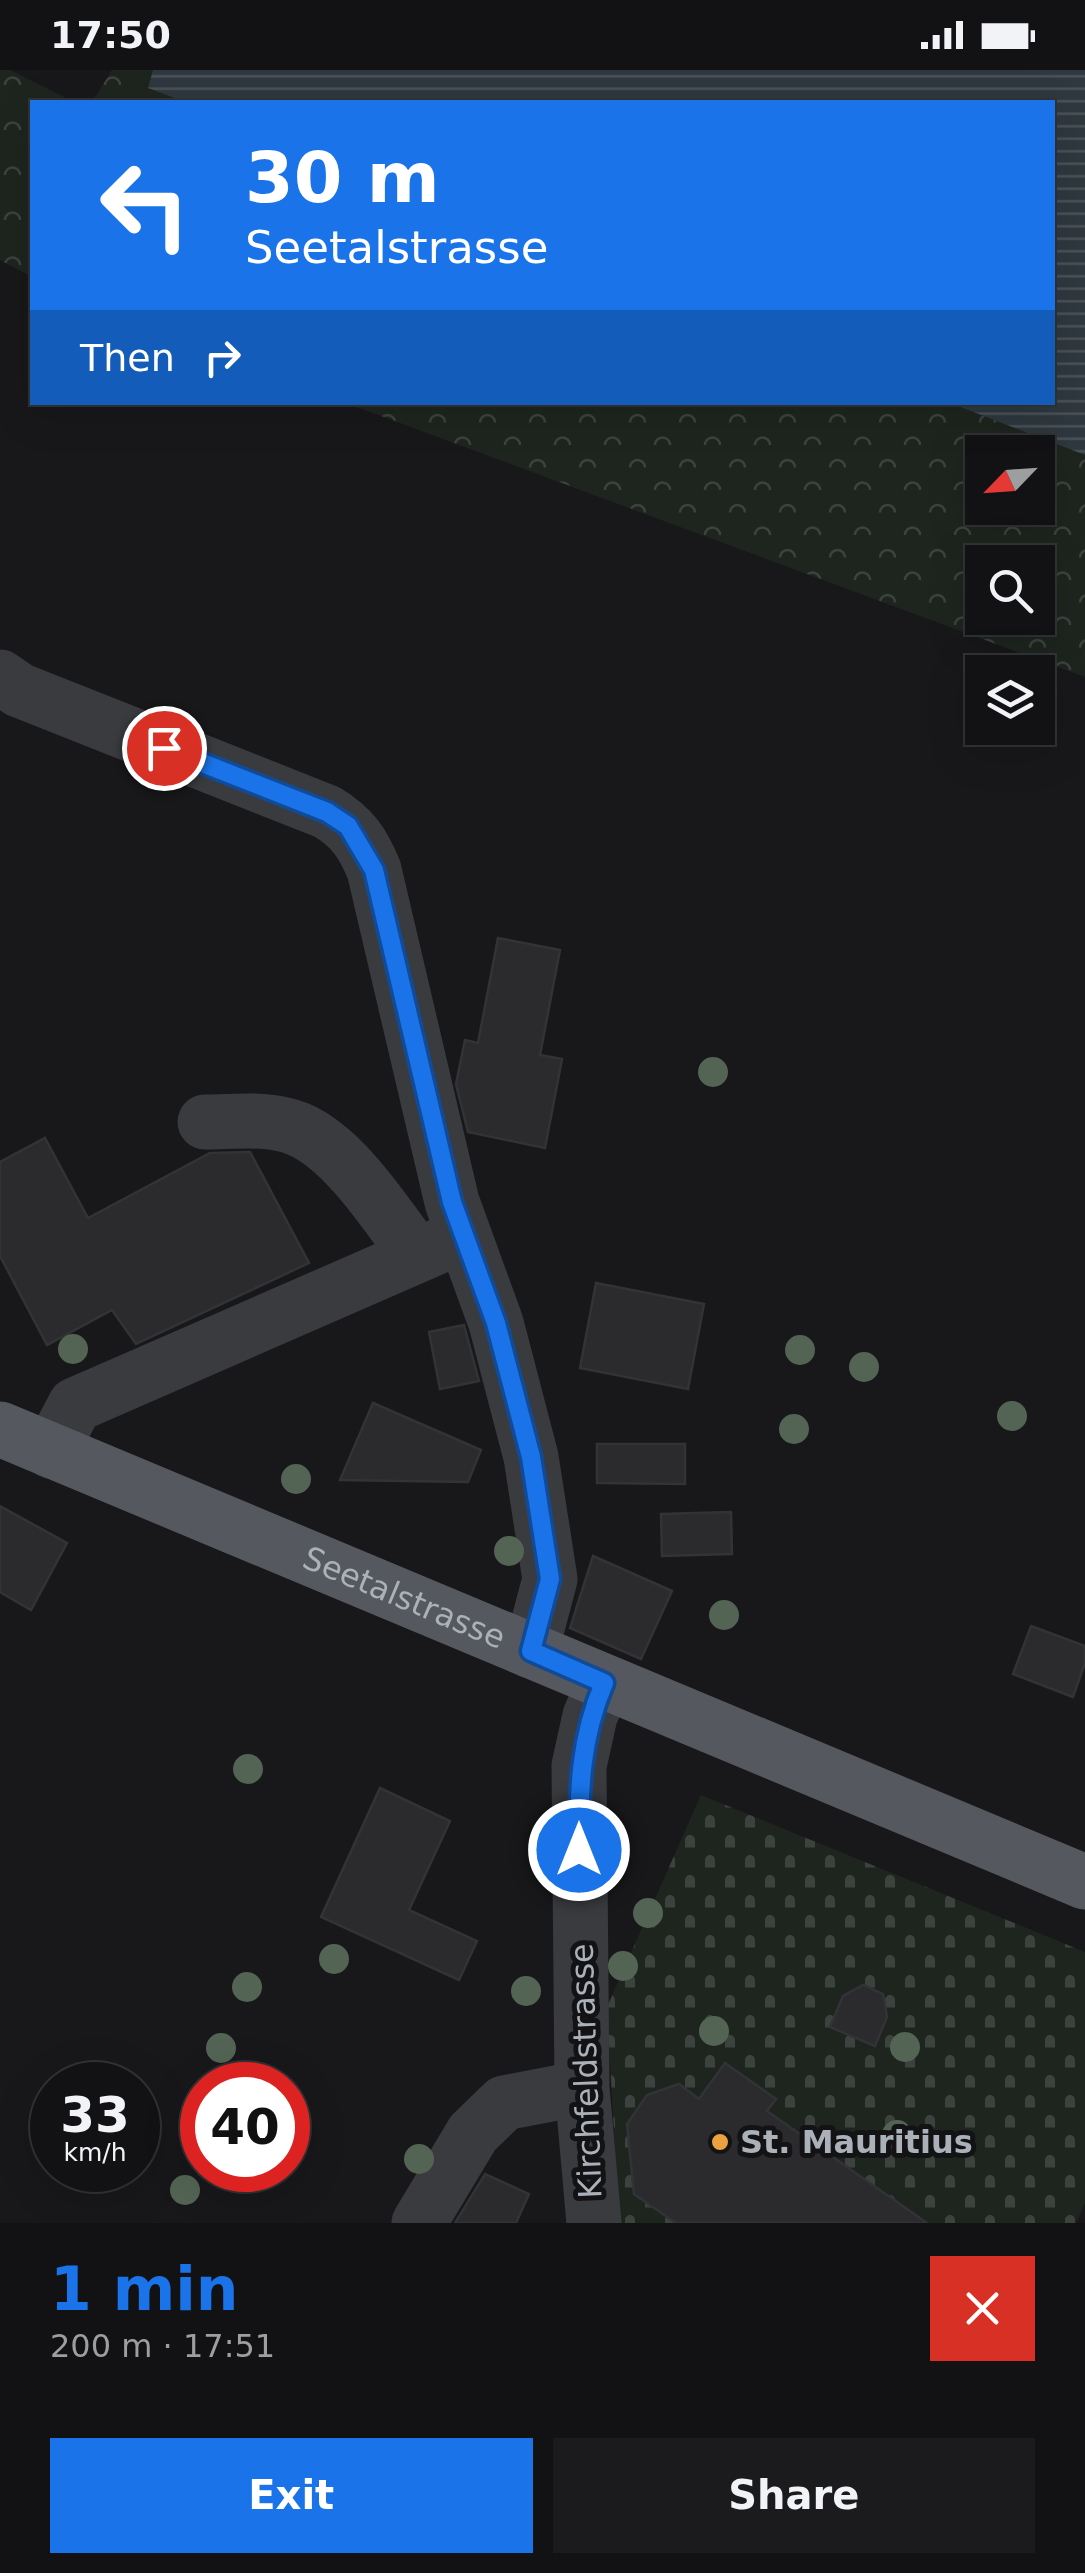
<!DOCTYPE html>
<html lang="en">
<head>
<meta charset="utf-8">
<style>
  :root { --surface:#121214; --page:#1b1b1d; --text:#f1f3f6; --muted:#9c9ea0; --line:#313234; --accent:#1a73e8 }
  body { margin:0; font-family:"DejaVu Sans",sans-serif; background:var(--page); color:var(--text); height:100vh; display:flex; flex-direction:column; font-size:38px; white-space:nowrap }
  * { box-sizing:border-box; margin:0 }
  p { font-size:32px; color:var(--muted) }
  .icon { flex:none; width:55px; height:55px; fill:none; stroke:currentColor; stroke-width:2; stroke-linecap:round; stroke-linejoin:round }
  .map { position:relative; height:2153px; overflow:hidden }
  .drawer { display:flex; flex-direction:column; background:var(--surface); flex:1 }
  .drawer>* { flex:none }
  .hud { position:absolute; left:30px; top:30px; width:1025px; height:305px; border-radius:0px; box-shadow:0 10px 40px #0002,0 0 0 2px var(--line); background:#1a73e8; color:#fff; overflow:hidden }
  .needle { width:65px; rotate:245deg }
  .fabs { position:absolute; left:965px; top:365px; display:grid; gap:20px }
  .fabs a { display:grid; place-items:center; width:90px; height:90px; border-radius:0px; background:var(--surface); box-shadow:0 10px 40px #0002,0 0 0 2px var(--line); font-size:50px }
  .speed { position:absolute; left:30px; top:1992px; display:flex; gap:20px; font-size:50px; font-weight:700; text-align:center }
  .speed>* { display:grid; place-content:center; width:130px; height:130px; border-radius:50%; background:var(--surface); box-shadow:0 10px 40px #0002,0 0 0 2px var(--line); line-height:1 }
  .speed small { font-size:25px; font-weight:400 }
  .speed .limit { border:15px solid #d22; background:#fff; color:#111 }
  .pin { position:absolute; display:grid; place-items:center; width:85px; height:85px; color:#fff; margin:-42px; border:5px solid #fff; border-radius:50%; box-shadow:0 2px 10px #0007 }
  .me { position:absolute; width:110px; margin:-55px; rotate:0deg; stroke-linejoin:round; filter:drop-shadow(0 0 8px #0008) }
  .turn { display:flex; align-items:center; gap:35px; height:210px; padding:0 50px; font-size:45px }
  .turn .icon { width:130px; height:130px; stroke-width:2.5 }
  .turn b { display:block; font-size:70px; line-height:85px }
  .then { display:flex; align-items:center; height:95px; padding:0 50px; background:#0003; gap:20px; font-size:38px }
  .round { display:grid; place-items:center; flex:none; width:105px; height:105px; border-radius:0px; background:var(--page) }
  .head { display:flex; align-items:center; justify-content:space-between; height:170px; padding:0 50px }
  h1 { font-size:60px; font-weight:600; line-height:75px; color:var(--accent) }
  .action { display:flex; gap:20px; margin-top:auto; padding:20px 50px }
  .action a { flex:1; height:115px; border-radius:0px; background:var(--accent); color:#fff; font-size:40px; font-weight:600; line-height:115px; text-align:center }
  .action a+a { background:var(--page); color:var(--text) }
  .status { display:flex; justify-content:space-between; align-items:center; height:70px; padding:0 50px; background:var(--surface); direction:ltr }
  .status svg { height:28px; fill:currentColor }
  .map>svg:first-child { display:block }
  .forest { fill:url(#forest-crowns); fill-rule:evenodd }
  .cemetery { fill:url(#cemetery-stones) }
  .water { fill:url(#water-rules) }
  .building { fill:#2b2b2e; stroke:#323336; stroke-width:2.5 }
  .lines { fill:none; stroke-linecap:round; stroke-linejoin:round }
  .minor { stroke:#393b3f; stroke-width:55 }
  .major { stroke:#55585e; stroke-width:55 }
  .tree { fill:#536454 }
  .route-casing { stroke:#114b97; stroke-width:25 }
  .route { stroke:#1a73e8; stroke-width:18 }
  .poi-dot { fill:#eba13f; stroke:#131315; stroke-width:4 }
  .labels { text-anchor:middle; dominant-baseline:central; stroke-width:10; stroke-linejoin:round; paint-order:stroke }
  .street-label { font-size:32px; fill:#abb1b9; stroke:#131315 }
  .poi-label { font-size:32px; font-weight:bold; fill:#abb1b9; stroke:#131315; text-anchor:start }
</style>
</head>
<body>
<div class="status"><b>17:50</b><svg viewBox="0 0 49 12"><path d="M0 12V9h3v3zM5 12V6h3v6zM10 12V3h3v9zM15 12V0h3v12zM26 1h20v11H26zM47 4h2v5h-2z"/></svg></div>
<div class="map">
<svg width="1085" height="2153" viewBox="0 0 1085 2153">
  <defs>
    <pattern id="forest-crowns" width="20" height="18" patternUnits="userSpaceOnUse" patternTransform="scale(2.5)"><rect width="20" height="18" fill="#1e251f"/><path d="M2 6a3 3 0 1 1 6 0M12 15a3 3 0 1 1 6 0" fill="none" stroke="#3c423d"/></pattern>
    <pattern id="cemetery-stones" width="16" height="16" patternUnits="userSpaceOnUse" patternTransform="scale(2.5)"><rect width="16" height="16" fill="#1e251f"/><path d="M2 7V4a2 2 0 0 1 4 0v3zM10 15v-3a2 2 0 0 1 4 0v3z" fill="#3c423d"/></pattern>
    <pattern id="water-rules" width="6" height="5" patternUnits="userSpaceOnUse" patternTransform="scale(2.5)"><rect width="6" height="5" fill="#2e383e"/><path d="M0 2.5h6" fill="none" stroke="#4a5258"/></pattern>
  </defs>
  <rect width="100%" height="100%" fill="#18181a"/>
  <path class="forest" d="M0,0H10L74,32H32V207L0,190Z
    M112,0H153L148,18L185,32H92Z
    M346,333H950L1085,385V607ZM982,382H1038V438H982ZM982,492H1038V548H982Z"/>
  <path class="cemetery" d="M701,1725L1085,1882V2133L1076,2153H619L607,1937Z"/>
  <path class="water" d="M153,0H1085V385L950,333L1052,332V32H185L148,18Z"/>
  <path class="building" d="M498,868L560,880L540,985L562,989L545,1078L468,1062L456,1014L465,970L478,973Z
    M45,1068L88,1148L210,1083L250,1082L309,1193L136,1274L112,1240L47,1275L0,1186V1092Z
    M596,1213L704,1234L688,1319L580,1298Z
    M464,1255L479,1311L440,1319L429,1262Z
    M373,1333L481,1380L468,1412L340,1410Z
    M597,1374H685V1414L597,1413Z
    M0,1436L67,1473L31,1540L0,1522Z
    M731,1442L732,1484L662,1486L661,1444Z
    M593,1486L672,1521L641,1589L570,1558Z
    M1031,1556L1085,1576V1593L1073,1627L1013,1604Z
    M380,1718L450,1751L409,1840L477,1871L459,1910L321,1847Z
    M863,1915L883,1924L887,1947L875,1976L830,1957L843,1926Z
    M725,1993L776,2029L767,2041L927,2153H676L634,2124L627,2054L647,2025L679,2014L699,2029Z
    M485,2104L529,2124L516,2153H455Z"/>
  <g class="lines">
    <path class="minor" d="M0,607L19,620L327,742C352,757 363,773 374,800L452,1132L496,1253L531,1387L550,1509L531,1581
      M205,1052C235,1052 269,1047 298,1059C344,1078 386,1144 415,1183
      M51,1381L75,1335L462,1166
      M419,2153L473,2063L504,2033L582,2018
      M594,2153L582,2018L579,1696L590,1646L604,1613"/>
    <path class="major" id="s1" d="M0,1359L1085,1812"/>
  </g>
  <g class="tree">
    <circle cx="713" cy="1002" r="15"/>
    <circle cx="73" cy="1279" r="15"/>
    <circle cx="800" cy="1280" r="15"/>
    <circle cx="864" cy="1297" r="15"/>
    <circle cx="1012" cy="1346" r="15"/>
    <circle cx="794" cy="1359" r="15"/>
    <circle cx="296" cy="1409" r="15"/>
    <circle cx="509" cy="1481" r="15"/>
    <circle cx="724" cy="1545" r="15"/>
    <circle cx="248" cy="1699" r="15"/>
    <circle cx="648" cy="1843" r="15"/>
    <circle cx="334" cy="1889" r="15"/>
    <circle cx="623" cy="1896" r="15"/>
    <circle cx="247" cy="1917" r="15"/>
    <circle cx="526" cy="1921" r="15"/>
    <circle cx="714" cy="1961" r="15"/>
    <circle cx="905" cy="1977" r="15"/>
    <circle cx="221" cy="1978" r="15"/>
    <circle cx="897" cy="2065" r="15"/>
    <circle cx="419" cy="2089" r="15"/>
    <circle cx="185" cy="2120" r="15"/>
  </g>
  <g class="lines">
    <defs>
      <path id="route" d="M164,678L327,742L348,756L374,800L452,1132L496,1253L531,1387L550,1509L531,1581L604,1613C580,1669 579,1720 579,1780"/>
    </defs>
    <use href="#route" class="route-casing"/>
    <use href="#route" class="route"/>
  </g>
  <circle class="poi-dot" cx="720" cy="2072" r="10"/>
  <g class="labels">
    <g class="street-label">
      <text stroke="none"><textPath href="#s1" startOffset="438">Seetalstrasse</textPath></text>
      <text transform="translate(586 2001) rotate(-92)">Kirchfeldstrasse</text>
    </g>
    <g class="poi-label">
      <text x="740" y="2072">St. Mauritius</text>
    </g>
  </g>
</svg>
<div class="fabs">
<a><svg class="needle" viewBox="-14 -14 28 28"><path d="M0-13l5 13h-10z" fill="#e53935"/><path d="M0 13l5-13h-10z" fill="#9c9ea0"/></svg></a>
<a><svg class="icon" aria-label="search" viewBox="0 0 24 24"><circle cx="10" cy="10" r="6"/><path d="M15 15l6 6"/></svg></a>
<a><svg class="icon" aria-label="layers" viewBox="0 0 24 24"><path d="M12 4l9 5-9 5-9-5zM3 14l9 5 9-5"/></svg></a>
</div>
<div class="speed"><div>33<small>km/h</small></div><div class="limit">40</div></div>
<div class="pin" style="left:164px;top:678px;background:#d93025"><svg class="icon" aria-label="arrive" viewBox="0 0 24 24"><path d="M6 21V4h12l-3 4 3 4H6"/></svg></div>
<svg class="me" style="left:579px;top:1780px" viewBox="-20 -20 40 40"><circle r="17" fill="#1a73e8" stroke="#fff" stroke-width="3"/><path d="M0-11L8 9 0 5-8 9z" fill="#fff"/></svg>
<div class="hud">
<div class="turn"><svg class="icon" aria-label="left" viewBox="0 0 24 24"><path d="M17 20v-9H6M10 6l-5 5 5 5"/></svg><div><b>30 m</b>Seetalstrasse</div></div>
<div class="then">Then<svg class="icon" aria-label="right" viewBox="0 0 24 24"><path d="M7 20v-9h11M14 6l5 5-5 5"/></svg></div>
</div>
</div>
<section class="drawer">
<div class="head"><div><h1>1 min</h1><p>200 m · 17:51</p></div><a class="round" style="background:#d93025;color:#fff"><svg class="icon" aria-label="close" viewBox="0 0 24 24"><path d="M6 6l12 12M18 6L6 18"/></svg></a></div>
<div class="action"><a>Exit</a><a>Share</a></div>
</section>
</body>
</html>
